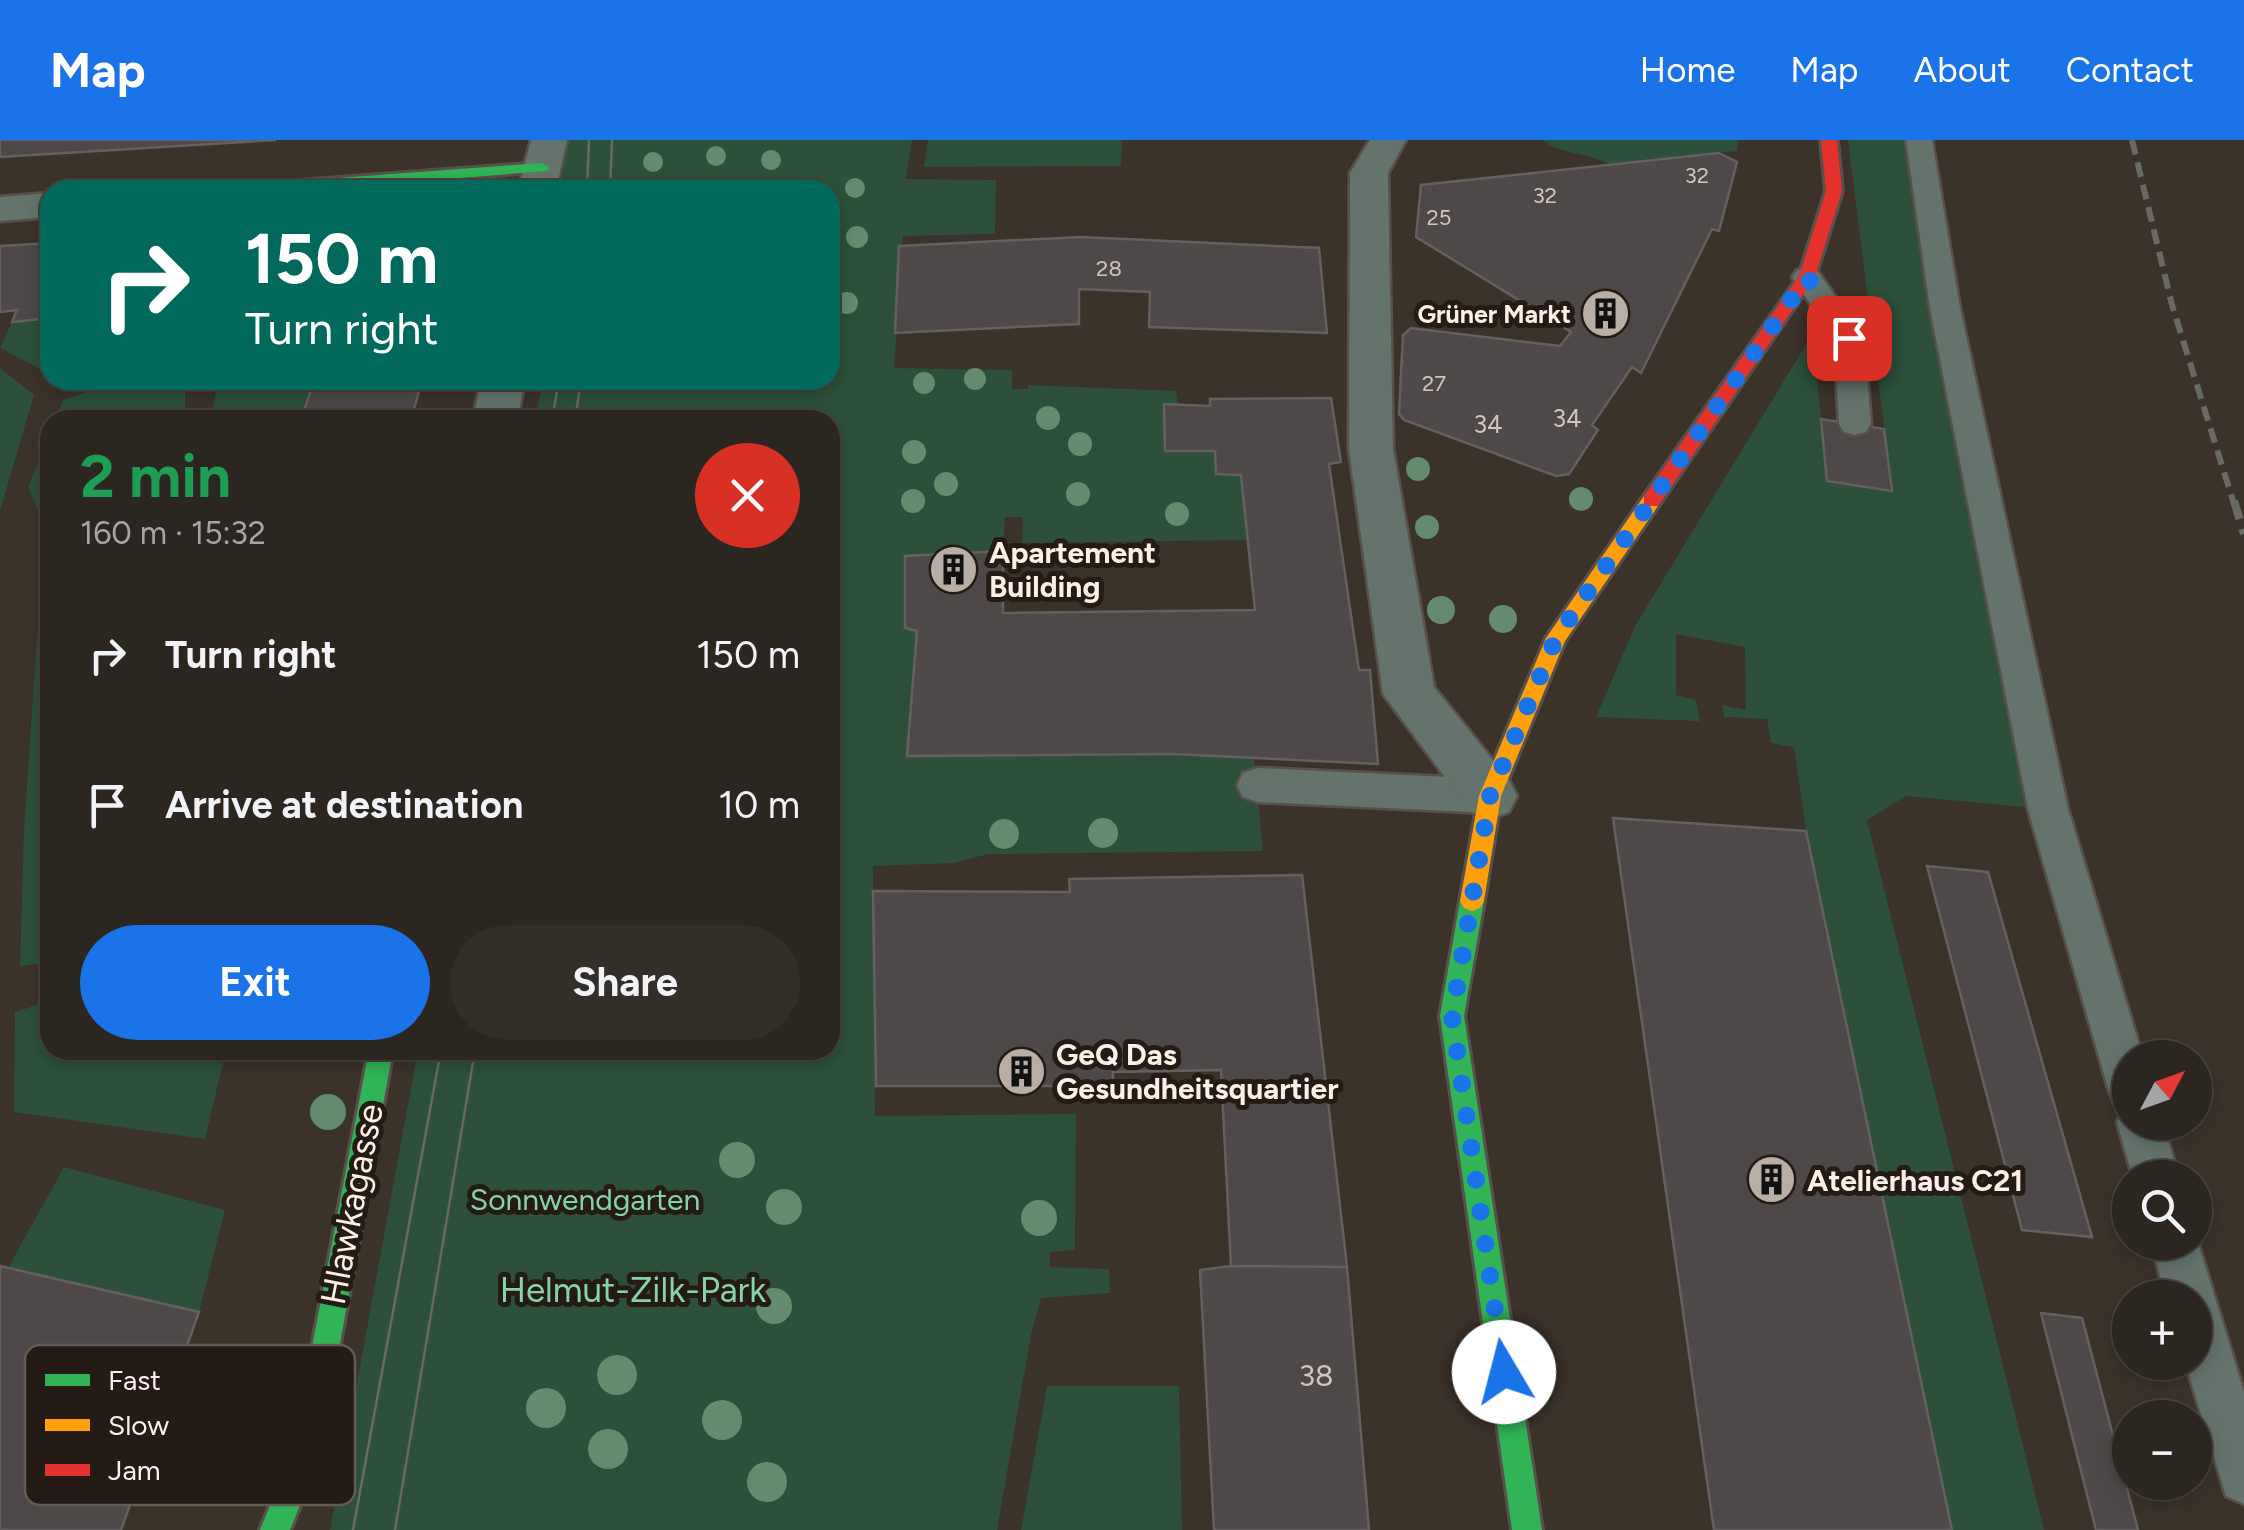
<!DOCTYPE html>
<html lang="en">
<head>
<meta charset="utf-8">
<style>
  :root { --surface:#2c2620; --page:#342e29; --text:#f1f3f6; --muted:#a6a5a5; --line:#48433e; --accent:#1a73e8 }
  body { margin:0; font-family:Figtree,sans-serif; background:var(--page); color:var(--text); height:100vh; display:flex; flex-direction:column; font-size:38px; white-space:nowrap }
  * { box-sizing:border-box; margin:0 }
  p { font-size:32px; color:var(--muted) }
  .icon { flex:none; width:55px; height:55px; fill:none; stroke:currentColor; stroke-width:2; stroke-linecap:round; stroke-linejoin:round }
  .map { position:relative; flex:1; overflow:hidden }
  .sheet { position:absolute; left:40px; top:270px; width:800px; height:650px; display:flex; flex-direction:column; background:var(--surface); border-radius:30px; box-shadow:0 5px 15px #0003,0 0 0 2px var(--line) }
  .sheet>* { flex:none }
  .hud { position:absolute; left:40px; top:40px; width:800px; height:210px; border-radius:30px; box-shadow:0 5px 15px #0003,0 0 0 2px var(--line); background:#00695c; color:#fff; overflow:hidden }
  .needle { width:65px; rotate:49deg }
  .buttons { position:absolute; left:2112px; top:900px; display:grid; gap:20px }
  .buttons a { display:grid; place-items:center; width:100px; height:100px; border-radius:50%; background:var(--surface); box-shadow:0 5px 15px #0003,0 0 0 2px var(--line); font-size:50px }
  .pin { position:absolute; display:grid; place-items:center; width:85px; height:85px; color:#fff; margin:-42px; border-radius:20px; box-shadow:0 5px 15px #0006 }
  .me { position:absolute; width:110px; margin:-55px; rotate:352deg; stroke-linejoin:round; filter:drop-shadow(0 0 8px #0008) }
  .turn { display:flex; align-items:center; gap:35px; height:210px; padding:0 40px; font-size:45px }
  .turn .icon { width:130px; height:130px; stroke-width:2.5 }
  .turn b { display:block; font-size:70px; line-height:85px }
  .round { display:grid; place-items:center; flex:none; width:105px; height:105px; border-radius:52px; background:var(--page) }
  .overview { display:flex; align-items:center; justify-content:space-between; height:170px; padding:0 40px }
  h1 { font-size:60px; font-weight:700; line-height:75px; color:#1e9e55 }
  .primary-button { display:flex; gap:20px; margin-top:auto; padding:20px 40px }
  .primary-button a { flex:1; height:115px; border-radius:60px; background:var(--accent); color:#fff; font-size:40px; font-weight:700; line-height:115px; text-align:center }
  .primary-button a+a { background:var(--page); color:var(--text) }
  ul { padding:0; list-style:none }
  li { display:flex; align-items:center; gap:30px; height:150px; padding:0 40px }
  li div { flex:1 }
  li b { display:block; font-size:38px }
  li em { font-style:normal }
  header { display:flex; align-items:center; gap:60px; box-sizing:border-box; height:140px; padding:0 50px; background:var(--accent); color:#fff }
  header strong { font-size:48px }
  nav { display:flex; gap:55px; margin-inline-start:auto; font-size:35px }
  .map>svg:first-child { display:block }
  .green { fill:#2c503a }
  .building { fill:#4e4948; stroke:#656060; stroke-width:2.5 }
  .lines { fill:none; stroke-linecap:round; stroke-linejoin:round }
  .lane-casing { stroke:#58504a; stroke-width:5 }
  .street-casing { stroke:#58504a; stroke-width:5 }
  .fast-casing { stroke:#58504a; stroke-width:6 }
  .slow-casing { stroke:#58504a; stroke-width:6 }
  .jam-casing { stroke:#58504a; stroke-width:6 }
  .lane { fill:#65736d; fill-rule:evenodd }
  .street { fill:#65736d; fill-rule:evenodd }
  .fast { fill:#30b455; fill-rule:evenodd }
  .slow { fill:#ff9f0a; fill-rule:evenodd }
  .jam { fill:#e5322d; fill-rule:evenodd }
  .tram { stroke:#696964; stroke-width:2.5 }
  .rail-far1 { stroke:#696964; stroke-width:6; stroke-dasharray:15 8; stroke-linecap:butt }
  .rail { stroke:#696964; stroke-width:8; stroke-dasharray:19 10; stroke-linecap:butt }
  .tree { fill:#648b6e }
  .route { stroke:#1a73e8; stroke-width:18; stroke-dasharray:0 32.4 }
  .labels { text-anchor:middle; dominant-baseline:central; stroke-width:10; stroke-linejoin:round; paint-order:stroke }
  .far-number-label { font-size:22px; fill:#d0c6bf }
  .far-poi-label { font-size:25px; font-weight:bold; fill:#fcf0e7; stroke:#231b14; text-anchor:end }
  .number-label { font-size:25px; fill:#d0c6bf }
  .poi-label { font-size:30px; font-weight:bold; fill:#fcf0e7; stroke:#231b14; text-anchor:start }
  .park-label { font-size:30px; fill:#86d4a6; stroke:#231b14 }
  .near-number-label { font-size:30px; fill:#d0c6bf }
  .near-street-label { font-size:35px; fill:#fcf0e7; stroke:#231b14 }
  .near-park-label { font-size:35px; fill:#86d4a6; stroke:#231b14 }
  .key { fill:#231b14; stroke:#645b53; stroke-width:2.5 }
  .key-label { font-size:28px; fill:#fcf0e7 }
</style>
</head>
<body>
<header>
<strong>Map</strong>
<nav><a>Home</a><a>Map</a><a>About</a><a>Contact</a></nav>
</header>
<div class="map">
<svg width="2244" height="1390" viewBox="0 0 2244 1390">
  <rect width="100%" height="100%" fill="#3b322a"/>
  <path class="green" d="M568,0H912L906,39L996,40L995,94L903,96L894,228L1012,230V249H1028V245L1176,251L1178,264H1165L1215,311L1216,334L1241,335L1247,400L1022,403L1023,377H1005L1003,411L905,416V488L917,491L908,616L1172,614L1254,618L1263,711L988,714L954,723L873,726L875,976L1076,974L1075,1110L1050,1112V1127L1109,1129L1110,1153L1041,1158L1031,1195L997,1390H330L418,910H830V280H535L543,240H830V50H556Z
    M928,0H1122L1121,26L924,27Z
    M1541,0H1738L1737,11L1610,25C1588,12 1563,15 1541,0Z
    M1848,0H1911L2025,667L1906,656L1867,680L2044,1390H1952L1806,691L1794,607L1771,603L1767,579L1724,577L1722,565L1746,570L1745,507L1676,494V555L1696,560L1700,581L1596,577L1635,486L1813,193L1827,340L1892,350Z
    M50,178V234L0,208L12,182Z
    M0,228L34,255L0,371Z
    M124,240H185V280H55L63,260Z
    M218,240H314L301,280H211Z
    M50,293V379L43,382L28,347Z
    M50,492V823L20,826L24,691L37,497Z
    M50,861V910H226L205,999L14,972L15,872Z
    M64,1027L225,1070L199,1172L8,1128Z
    M1047,1246H1179L1182,1390H1021Z"/>
  <path class="building" d="M0,0H276L0,17Z
    M1719,13L1737,22L1719,91L1712,89L1641,233L1632,227L1592,285L1598,290L1569,334L1556,336L1404,280L1399,274L1403,195L1411,188L1560,206L1571,192L1416,97L1421,45Z
    M1080,97L1319,108L1327,193L1149,187L1150,152L1079,149V184L895,193L899,106Z
    M50,103V178L12,182L17,170L0,172V106Z
    M314,240H422L411,280H301Z
    M1331,258L1341,322L1329,324L1359,530H1370L1378,624L1172,614L907,616L917,491L905,488V416L1003,411V473L1255,470L1241,335L1216,334L1215,311H1165L1164,264L1210,266V259Z
    M1821,279L1884,289L1892,351L1827,341Z
    M1613,678L1806,691L1952,1390H1714Z
    M1927,726L1988,732L2092,1097L2022,1090Z
    M1302,735L1347,1127L1231,1126L1221,930L1113,932V946H876L873,751L1070,752L1069,739Z
    M0,1126L199,1172L121,1390H0Z
    M1231,1126L1347,1127L1369,1390H1214L1200,1130Z
    M2041,1173L2082,1178L2138,1390H2096Z"/>
  <g class="lines">
    <defs>
      <path id="lane" d="M1906,0H1932L1960,168L2068,669L2143,918H2130V982H2163L2179,1038H2133L2117,982L2124,967L2114,963L2108,948L2028,669L1930,168Z
        M1807,128L1817,130L1864,198L1871,284L1866,292L1855,295L1844,292L1839,284L1834,199L1792,137L1797,130Z
        M1257,628L1490,639L1504,644L1510,656L1504,668L1490,673L1257,662L1243,657L1237,645L1243,633Z
        M2195,1093L2244,1252V1364L2226,1356L2185,1222H2195V1158H2166L2151,1102H2195Z"/>
      <path id="street" d="M531,0H567L556,50H518Z
        M1370,0H1406L1388,33L1393,309L1434,547L1509,640L1517,656L1509,672L1490,679L1471,672L1383,554L1349,309L1350,33Z
        M50,53V77L0,81V57Z
        M481,240H525L517,280H473Z"/>
      <path id="fast" d="M542,23L550,28L547,31L308,50H237L245,45Z
        M1472,751L1480,754L1484,761L1464,876L1542,1390H1512L1440,876L1460,761L1464,754Z
        M369,910H393L330,1259L311,1338L290,1390H260L281,1338L302,1259Z"/>
      <path id="slow" d="M1651,354L1658,356V366L1565,501L1501,656L1484,761L1480,768L1472,771L1464,768L1460,761L1479,656L1546,498L1644,356Z"/>
      <path id="jam" d="M1821,0H1837L1842,51L1815,137L1658,366H1644V356L1799,136L1826,51Z"/>
    </defs>
    <use href="#lane" class="lane-casing"/>
    <use href="#street" class="street-casing"/>
    <use href="#fast" class="fast-casing"/>
    <use href="#slow" class="slow-casing"/>
    <use href="#jam" class="jam-casing"/>
    <use href="#lane" class="lane"/>
    <use href="#street" class="street"/>
    <use href="#fast" class="fast"/>
    <use href="#slow" class="slow"/>
    <use href="#jam" class="jam"/>
    <path class="tram" d="M587,50L589,0
      M610,50L612,0
      M552,280L559,240
      M575,280L581,240
      M353,1390L441,910
      M395,1390L475,910"/>
    <path class="rail-far1" d="M2132,0L2172,165L2234,364"/>
    <path class="rail" d="M2234,361L2244,394"/>
  </g>
  <g class="tree">
    <circle cx="716" cy="16" r="10"/>
    <circle cx="771" cy="20" r="10"/>
    <circle cx="653" cy="22" r="10"/>
    <circle cx="855" cy="48" r="10"/>
    <circle cx="857" cy="97" r="11"/>
    <circle cx="847" cy="163" r="11"/>
    <circle cx="975" cy="239" r="11"/>
    <circle cx="924" cy="243" r="11"/>
    <circle cx="1048" cy="278" r="12"/>
    <circle cx="1080" cy="304" r="12"/>
    <circle cx="914" cy="312" r="12"/>
    <circle cx="1418" cy="329" r="12"/>
    <circle cx="946" cy="344" r="12"/>
    <circle cx="1078" cy="354" r="12"/>
    <circle cx="1581" cy="359" r="12"/>
    <circle cx="913" cy="361" r="12"/>
    <circle cx="1177" cy="374" r="12"/>
    <circle cx="1427" cy="387" r="12"/>
    <circle cx="1441" cy="470" r="14"/>
    <circle cx="1503" cy="479" r="14"/>
    <circle cx="1103" cy="693" r="15"/>
    <circle cx="1004" cy="694" r="15"/>
    <circle cx="328" cy="972" r="18"/>
    <circle cx="737" cy="1020" r="18"/>
    <circle cx="784" cy="1067" r="18"/>
    <circle cx="1039" cy="1078" r="18"/>
    <circle cx="774" cy="1166" r="18"/>
    <circle cx="617" cy="1235" r="20"/>
    <circle cx="546" cy="1268" r="20"/>
    <circle cx="722" cy="1280" r="20"/>
    <circle cx="608" cy="1309" r="20"/>
    <circle cx="767" cy="1342" r="20"/>
  </g>
  <g class="lines">
    <path class="route" d="M1504,1232L1452,876L1490,656L1556,498L1807,137L1849,198"/>
  </g>
  <defs>
    <symbol id="building-disc" viewBox="-11 -11 22 22"><circle r="9.5" fill="#b8aea5" stroke="#231b14"/><path d="M-4-6H4V6H1V3H-1V6H-4ZM-2.5-4.3h1.7v1.8h-1.7ZM.8-4.3h1.7v1.8H.8ZM-2.5-1h1.7V.8h-1.7ZM.8-1h1.7V.8H.8Z" fill="#111"/></symbol>
  </defs>
  <g fill-rule="evenodd">
    <use href="#building-disc" x="1578" y="146" width="55" height="55"/>
    <use href="#building-disc" x="926" y="402" width="55" height="55"/>
    <use href="#building-disc" x="994" y="904" width="55" height="55"/>
    <use href="#building-disc" x="1744" y="1012" width="55" height="55"/>
  </g>
  <g class="labels">
    <g class="far-number-label">
      <text x="1697" y="35">32</text>
      <text x="1545" y="55">32</text>
      <text x="1439" y="77">25</text>
      <text x="1109" y="128">28</text>
      <text x="1434" y="243">27</text>
    </g>
    <g class="far-poi-label">
      <text x="1571" y="174">Grüner Markt</text>
    </g>
    <g class="number-label">
      <text x="1567" y="278">34</text>
      <text x="1488" y="284">34</text>
    </g>
    <g class="poi-label">
      <text x="989" y="412">Apartement<tspan x="989" dy="34">Building</tspan></text>
      <text x="1056" y="914">GeQ Das<tspan x="1056" dy="34">Gesundheitsquartier</tspan></text>
      <text x="1807" y="1040">Atelierhaus C21</text>
    </g>
    <g class="park-label">
      <text x="585" y="1059">Sonnwendgarten</text>
    </g>
    <g class="near-number-label">
      <text x="1316" y="1235">38</text>
    </g>
    <g class="near-street-label">
      <text transform="translate(352 1064) rotate(-79)">Hlawkagasse</text>
    </g>
    <g class="near-park-label">
      <text x="633" y="1150">Helmut-Zilk-Park</text>
    </g>
  </g>
  <rect x="25" y="1205" width="330" height="160" rx="15" class="key"/>
  <rect x="45" y="1234" width="45" height="12" fill="#30b455"/>
  <rect x="45" y="1279" width="45" height="12" fill="#ff9f0a"/>
  <rect x="45" y="1324" width="45" height="12" fill="#e5322d"/>
  <g class="key-label">
    <text x="108" y="1250">Fast</text>
    <text x="108" y="1295">Slow</text>
    <text x="108" y="1340">Jam</text>
  </g>
</svg>
<div class="buttons">
<a><svg class="needle" viewBox="-14 -14 28 28"><path d="M0-13l5 13h-10z" fill="#e53935"/><path d="M0 13l5-13h-10z" fill="#a6a5a5"/></svg></a>
<a><svg class="icon" aria-label="search" viewBox="0 0 24 24"><circle cx="10" cy="10" r="6"/><path d="M15 15l6 6"/></svg></a>
<a>+</a>
<a>−</a>
</div>
<div class="pin" style="left:1849px;top:198px;background:#d93025"><svg class="icon" aria-label="arrive" viewBox="0 0 24 24"><path d="M6 21V4h12l-3 4 3 4H6"/></svg></div>
<svg class="me" style="left:1504px;top:1232px" viewBox="-20 -20 40 40"><circle r="19" fill="#fff"/><path d="M0-13L10 11 0 6-10 11z" fill="#1a73e8"/></svg>
<div class="hud">
<div class="turn"><svg class="icon" aria-label="right" viewBox="0 0 24 24"><path d="M7 20v-9h11M14 6l5 5-5 5"/></svg><div><b>150 m</b>Turn right</div></div>
</div>
<section class="sheet">
<div class="overview"><div><h1>2 min</h1><p>160 m · 15:32</p></div><a class="round" style="background:#d93025;color:#fff"><svg class="icon" aria-label="close" viewBox="0 0 24 24"><path d="M6 6l12 12M18 6L6 18"/></svg></a></div>
<ul>
<li><svg class="icon" aria-label="right" viewBox="0 0 24 24"><path d="M7 20v-9h11M14 6l5 5-5 5"/></svg><div><b>Turn right</b></div><em>150 m</em></li>
<li><svg class="icon" aria-label="arrive" viewBox="0 0 24 24"><path d="M6 21V4h12l-3 4 3 4H6"/></svg><div><b>Arrive at destination</b></div><em>10 m</em></li>
</ul>
<div class="primary-button"><a>Exit</a><a>Share</a></div>
</section>
</div>
</body>
</html>
